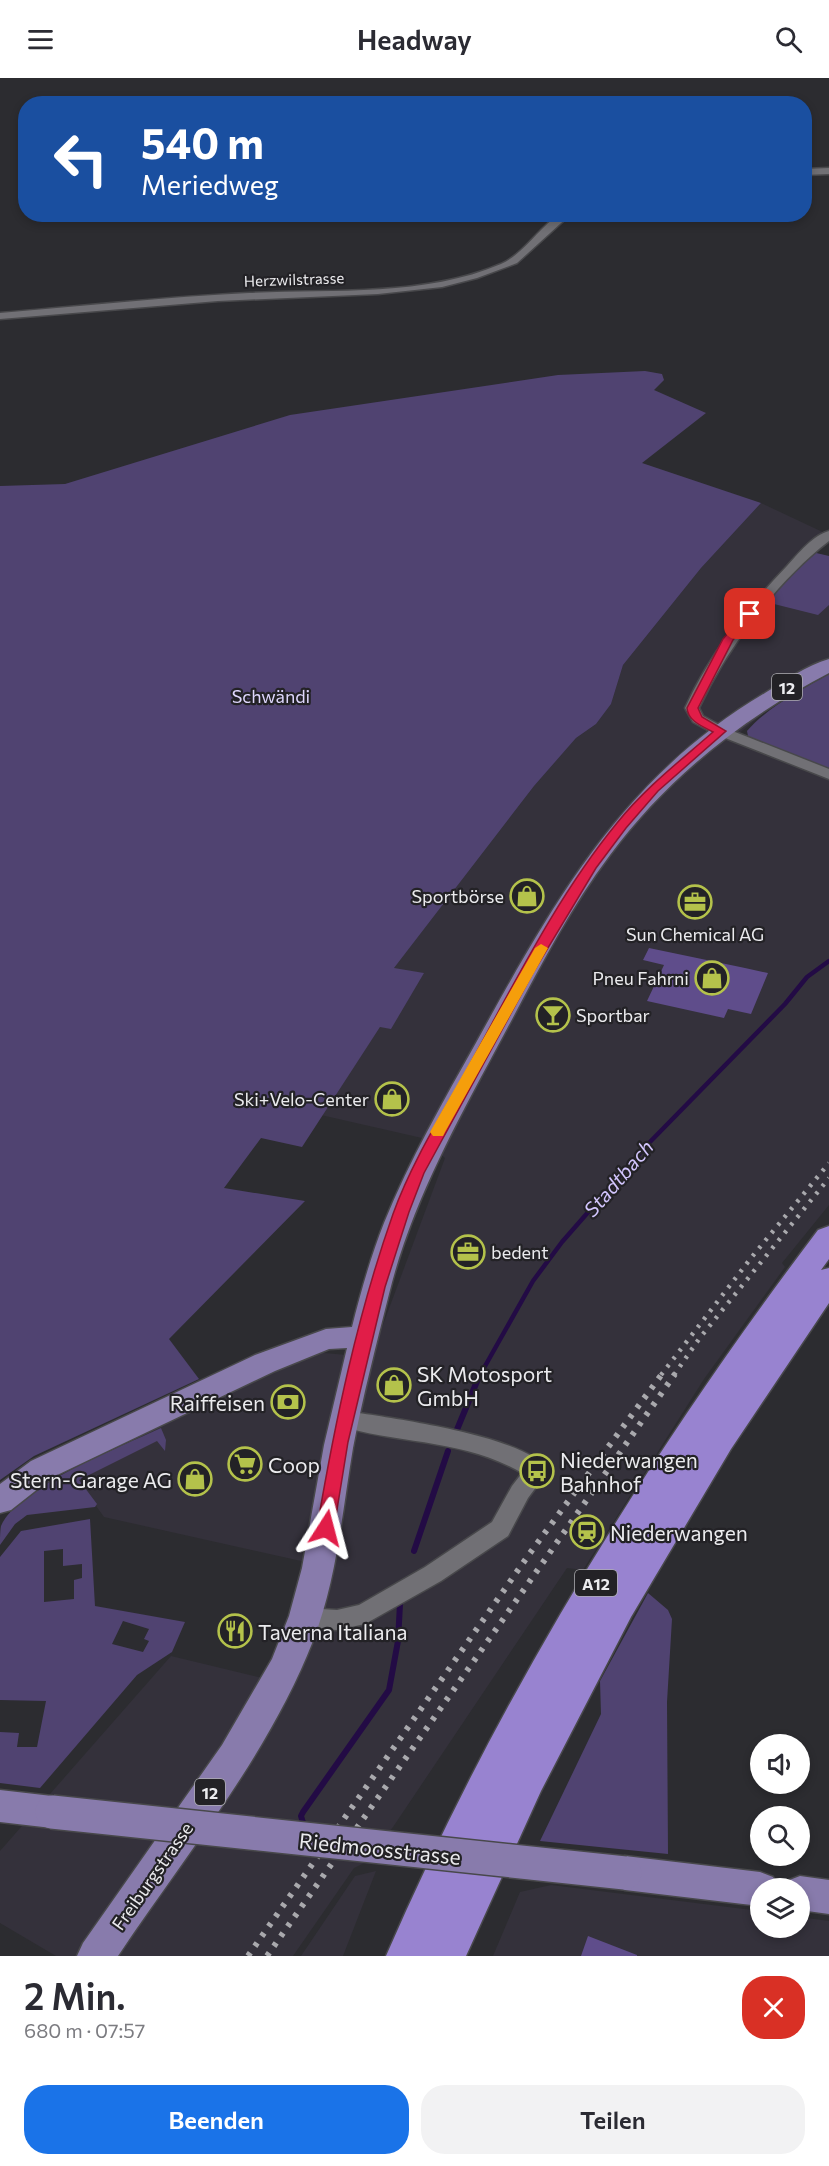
<!DOCTYPE html>
<html lang="de">
<head>
<meta charset="utf-8">
<style>
  :root { --surface:#fff; --page:#f2f2f3; --text:#2b2b33; --muted:#7c7c81; --accent:#1a73e8 }
  body { margin:0; font-family:Commissioner,sans-serif; background:var(--page); color:var(--text); height:100vh; display:flex; flex-direction:column; font-size:22px; white-space:nowrap }
  * { box-sizing:border-box; margin:0 }
  p { font-size:20px; color:var(--muted) }
  .icon { flex:none; width:33px; height:33px; fill:none; stroke:currentColor; stroke-width:2; stroke-linecap:round; stroke-linejoin:round }
  .map { position:relative; height:1878px; overflow:hidden }
  .sheet { display:flex; flex-direction:column; background:var(--surface); flex:1 }
  .sheet>* { flex:none }
  .top-card { position:absolute; left:18px; top:18px; width:794px; height:126px; border-radius:24px; box-shadow:0 3px 9px #0003; background:#1a4fa0; color:#fff; overflow:hidden }
  .buttons { position:absolute; left:750px; top:1656px; display:grid; gap:12px }
  .buttons a { display:grid; place-items:center; width:60px; height:60px; border-radius:50%; background:var(--surface); box-shadow:0 3px 9px #0003; font-size:30px }
  .pin { position:absolute; display:grid; place-items:center; width:51px; height:51px; color:#fff; margin:-26px; border-radius:12px; box-shadow:0 3px 9px #0006 }
  .me { position:absolute; width:66px; margin:-33px; rotate:9deg; stroke-linejoin:round; filter:drop-shadow(0 0 4px #0008) }
  .turn { display:flex; align-items:center; gap:21px; height:126px; padding:0 24px; font-size:27px }
  .turn .icon { width:78px; height:78px; stroke-width:2.5 }
  .turn b { display:block; font-size:42px; line-height:51px }
  .round { display:grid; place-items:center; flex:none; width:63px; height:63px; border-radius:24px; background:var(--page) }
  .headline { display:flex; align-items:center; justify-content:space-between; height:102px; padding:0 24px }
  h1 { font-size:36px; font-weight:600; line-height:45px }
  .action { display:flex; gap:12px; margin-top:auto; padding:12px 24px }
  .action a { flex:1; height:69px; border-radius:24px; background:var(--accent); color:#fff; font-size:24px; font-weight:600; line-height:69px; text-align:center }
  .action a+a { background:var(--page); color:var(--text) }
  header { display:flex; justify-content:space-between; align-items:center; height:78px; padding:0 24px; background:var(--surface); font-size:27px; font-weight:600 }
  .map>svg:first-child { display:block }
  .built { fill:#34313b }
  .green { fill:#504371; fill-rule:evenodd }
  .lines { fill:none; stroke-linecap:round; stroke-linejoin:round }
  .stream-far1 { stroke:#230b45; stroke-width:4.5 }
  .stream { stroke:#230b45; stroke-width:6 }
  .building { fill:#5f4d8b }
  .minor-casing { stroke:#48484b; stroke-width:3 }
  .major-casing { stroke:#48484b; stroke-width:3 }
  .highway-casing { stroke:#48484b; stroke-width:3 }
  .minor { fill:#717075; fill-rule:evenodd }
  .major { fill:#887bac; fill-rule:evenodd }
  .highway { fill:#9883d0; fill-rule:evenodd }
  .rail-far1 { stroke:#a9a9ad; stroke-width:4.5; stroke-dasharray:3 7; stroke-linecap:butt }
  .rail { stroke:#a9a9ad; stroke-width:6; stroke-dasharray:4 8; stroke-linecap:butt }
  .major-bridge-casing { stroke:#48484b; stroke-width:36; stroke-linecap:butt }
  .major-bridge { stroke:#887bac; stroke-width:33 }
  .route { fill:#e11d48; stroke:#92132f; stroke-width:1.5 }
  .slow { fill:#f59e0b }
  .labels { text-anchor:middle; dominant-baseline:central; stroke-width:4.5; stroke-linejoin:round; paint-order:stroke }
  .far-street-label { font-size:15px; fill:#ebebee; stroke:#232226 }
  .shield { fill:#232226; stroke:#afafb2; stroke-width:1.5 }
  .shield-label { font-size:16px; font-weight:bold; fill:#ebebee }
  .park-label { font-size:18px; fill:#dfd7fd; stroke:#232226 }
  .poi-label { font-size:18px; fill:#ebebee; stroke:#232226; text-anchor:end }
  .street-label { font-size:18px; fill:#ebebee; stroke:#232226 }
  .water-label { font-size:20px; font-style:italic; fill:#d2c5fd; stroke:#232226 }
  .near-poi-label { font-size:21px; fill:#ebebee; stroke:#232226; text-anchor:start }
  .near-street-label { font-size:21px; fill:#ebebee; stroke:#232226 }
</style>
</head>
<body>
<header><svg class="icon" aria-label="menu" viewBox="0 0 24 24"><path d="M4 6h16M4 12h16M4 18h16"/></svg>Headway<svg class="icon" aria-label="search" viewBox="0 0 24 24"><circle cx="10" cy="10" r="6"/><path d="M15 15l6 6"/></svg></header>
<div class="map">
<svg width="829" height="1878" viewBox="0 0 829 1878">
  <rect width="100%" height="100%" fill="#2c2c30"/>
  <path class="built" d="M761,425L829,457L813,475L829,478V593L789,614L737,657L829,699V1127L782,1185L785,1189L704,1301L583,1492L567,1490L393,1749L364,1785L354,1790L293,1878H56L0,1845V1773L171,1578L262,1600L319,1487L104,1439L66,1386L312,1274L371,1279L445,1080L422,1060L321,1037L380,949L423,895L393,891L534,708L576,660L596,646L611,626L623,587L701,490Z
    M376,1793L343,1878H301L355,1798Z
    M551,1807L760,1833V1850H800V1839L829,1843V1878H493L520,1814Z"/>
  <path class="green" d="M645,293L662,296L664,302L654,312L706,335L642,385L761,425L701,490L623,587L611,626L596,646L576,660L534,708L394,890L424,895L391,951L380,949L302,1069L261,1060L224,1110L305,1123L169,1261L199,1301L34,1378L0,1402V408L65,406L290,337L558,297Z
    M812,474L829,478V527L818,537L766,524Z
    M829,596V692L755,664L748,658L747,653C768,629 801,612 829,596Z
    M161,1350L166,1362L165,1373L157,1363L79,1402L97,1426L95,1429L27,1437L15,1446L0,1467C0,1461 0,1453 1,1448C20,1407 121,1369 161,1350Z
    M90,1441L95,1528L185,1544L172,1574L137,1597L40,1710L0,1705V1654L19,1655L17,1669H37L46,1623L0,1622V1479L21,1453ZM63,1471V1488L82,1486V1500L74,1502V1521L44,1524V1473ZM123,1543L149,1551L144,1561L149,1563L143,1574L112,1566Z
    M648,1515L668,1532L672,1541L667,1624L668,1776L540,1763L601,1636L600,1603Z"/>
  <g class="lines">
    <path class="stream-far1" d="M480,1297L533,1203L562,1164L647,1067L785,926L807,899L829,883"/>
    <path class="stream" d="M456,1354L480,1296
      M414,1473L448,1373
      M304,1748L301,1738L303,1734L389,1612L398,1563L400,1526"/>
  </g>
  <path class="building" d="M649,870L745,890L768,895L751,936L728,931L724,940L647,923L664,887L643,882Z
    M588,1858L637,1877V1878H581Z"/>
  <g class="lines">
    <defs>
      <path id="minor" d="M829,90V96L804,97V91Z
        M560,136H571L517,185L477,200L442,209L378,216L218,223L0,241V235C83,228 166,219 249,215C331,211 424,219 501,186C525,175 538,150 560,136Z
        M829,453V463C778,502 726,571 699,630L703,638L725,650L829,691V701L715,656L693,644L685,630C710,575 746,531 787,488C798,476 813,457 829,453Z
        M345,1333C385,1339 530,1358 548,1393L528,1420L508,1458L441,1503L365,1546L337,1552L305,1550L296,1547L293,1540L296,1533L305,1530L337,1532L359,1527L425,1489L492,1444L512,1408L522,1395C462,1360 400,1367 337,1347L334,1341L337,1335Z"/>
      <path id="major" d="M829,581V595C743,640 668,699 610,777C564,838 531,907 495,973C453,1051 410,1130 389,1216C376,1267 363,1318 353,1370C342,1435 337,1501 313,1563C268,1678 186,1776 118,1878H77L83,1865L222,1667L272,1581L289,1538L302,1490L324,1367L347,1270L329,1271L275,1293L53,1399L11,1432L0,1435V1406L31,1383L255,1277L326,1251L352,1249C361,1213 371,1178 384,1145C410,1081 444,1022 477,963C554,823 623,699 765,615C785,603 807,587 829,581Z
        M0,1712L52,1718L64,1723L70,1734L64,1745L52,1750L0,1744Z
        M625,1778L760,1794L773,1799L778,1810H760V1828L625,1812L612,1807L607,1795L612,1783Z
        M800,1798L829,1802V1836L800,1832V1810H784L787,1803Z"/>
      <path id="highway" d="M829,1148V1181L821,1192L829,1190V1225L731,1371L631,1539L541,1713L466,1878H386C499,1618 648,1377 818,1152Z"/>
    </defs>
    <use href="#minor" class="minor-casing"/>
    <use href="#major" class="major-casing"/>
    <use href="#highway" class="highway-casing"/>
    <use href="#minor" class="minor"/>
    <use href="#major" class="major"/>
    <use href="#highway" class="highway"/>
    <path class="rail-far1" d="M661,1297L751,1180L829,1085
      M674,1297L699,1261L829,1100"/>
    <path class="rail" d="M248,1878L530,1475L662,1296
      M267,1878L675,1296"/>
    <defs>
      <path id="major-bridge" d="M52,1734L625,1795"/>
    </defs>
    <use href="#major-bridge" class="major-bridge-casing"/>
    <use href="#major-bridge" class="major-bridge"/>
  </g>
  <path class="route" d="M750,533L755,536L733,562L698,630L702,639L726,653L658,713L626,750L596,790L534,893L424,1095L409,1134L385,1209L348,1364L334,1450L332,1456L326,1458L319,1456L317,1450C335,1344 357,1238 393,1136C412,1083 443,1035 470,986C515,904 558,817 617,745C645,710 680,683 713,654C702,648 688,643 687,630L723,561L746,534Z"/>
  <path class="slow" d="M541,866L548,870L445,1054L443,1058H433L430,1054L535,870Z"/>
  <defs>
    <symbol id="shop-ring" viewBox="-11 -11 22 22"><circle r="9.5" fill="#232226" stroke="#b4c24b" stroke-width="1.5"/><path d="M-5-2.5h2.3a2.7 3.5 0 0 1 5.4 0H5L5.5 6h-11ZM-1.5-2.5h3a1.5 2.3 0 0 0-3 0Z" fill="#b4c24b"/></symbol>
    <symbol id="office-ring" viewBox="-11 -11 22 22"><circle r="9.5" fill="#232226" stroke="#b4c24b" stroke-width="1.5"/><path d="M-6-3h4V-5.5h4V-3h4V5H-6ZM-1-4.5V-3h2v-1.5ZM-6 0V1H6V0Z" fill="#b4c24b"/></symbol>
    <symbol id="bar-ring" viewBox="-11 -11 22 22"><circle r="9.5" fill="#232226" stroke="#b4c24b" stroke-width="1.5"/><path d="M-6-5H6L.8 .8V4.5H3.5V6h-7V4.5H-.8V.8Z" fill="#b4c24b"/></symbol>
    <symbol id="bank-ring" viewBox="-11 -11 22 22"><circle r="9.5" fill="#232226" stroke="#b4c24b" stroke-width="1.5"/><path d="M-6-4H6V4H-6ZM0-2.3a2.3 2.3 0 1 0 0 4.6a2.3 2.3 0 1 0 0-4.6Z" fill="#b4c24b"/></symbol>
    <symbol id="supermarket-ring" viewBox="-11 -11 22 22"><circle r="9.5" fill="#232226" stroke="#b4c24b" stroke-width="1.5"/><path d="M-6-5.5h2.5l.6 2H6L4.5 2H-2.5L-4.4-4H-6ZM-1.5 3.2a1.3 1.3 0 1 0 .1 0ZM3 3.2a1.3 1.3 0 1 0 .1 0Z" fill="#b4c24b"/></symbol>
    <symbol id="bus-ring" viewBox="-11 -11 22 22"><circle r="9.5" fill="#232226" stroke="#b4c24b" stroke-width="1.5"/><path d="M-5-6H5V4H4V6H2V4H-2V6H-4V4H-5ZM-3.5-4V0h7V-4ZM-3.5 1.2v1.5H-2V1.2ZM2 1.2v1.5H3.5V1.2Z" fill="#b4c24b"/></symbol>
    <symbol id="station-ring" viewBox="-11 -11 22 22"><circle r="9.5" fill="#232226" stroke="#b4c24b" stroke-width="1.5"/><path d="M-3-6H3Q5-6 5-4V2Q5 4 3 4L4.5 6H3L1.5 4h-3L-3 6H-4.5L-3 4Q-5 4-5 2V-4Q-5-6-3-6ZM-3.5-4v3h7v-3ZM-3.5 1v1.5H-2V1ZM2 1v1.5H3.5V1Z" fill="#b4c24b"/></symbol>
    <symbol id="restaurant-ring" viewBox="-11 -11 22 22"><circle r="9.5" fill="#232226" stroke="#b4c24b" stroke-width="1.5"/><path d="M-5-6h1v4h1v-4h1v4h1v-4h1v5L-1.5 .5V6h-2V.5L-5-1ZM5-6V6H3V1.5H1.5Q1.5-4 5-6Z" fill="#b4c24b"/></symbol>
  </defs>
  <g fill-rule="evenodd">
    <use href="#shop-ring" x="508" y="799" width="38" height="38"/>
    <use href="#office-ring" x="676" y="805" width="38" height="38"/>
    <use href="#shop-ring" x="693" y="881" width="38" height="38"/>
    <use href="#bar-ring" x="534" y="918" width="38" height="38"/>
    <use href="#shop-ring" x="373" y="1002" width="38" height="38"/>
    <use href="#office-ring" x="449" y="1155" width="38" height="38"/>
    <use href="#shop-ring" x="375" y="1288" width="38" height="38"/>
    <use href="#bank-ring" x="269" y="1305" width="38" height="38"/>
    <use href="#supermarket-ring" x="226" y="1367" width="38" height="38"/>
    <use href="#bus-ring" x="518" y="1374" width="38" height="38"/>
    <use href="#shop-ring" x="176" y="1382" width="38" height="38"/>
    <use href="#station-ring" x="568" y="1435" width="38" height="38"/>
    <use href="#restaurant-ring" x="216" y="1534" width="38" height="38"/>
  </g>
  <g class="labels">
    <g class="far-street-label">
      <text transform="translate(294 201) rotate(-2)">Herzwilstrasse</text>
    </g>
    <g class="shield">
      <rect x="772" y="596" width="30" height="26" rx="4.5"/>
      <rect x="575" y="1492" width="42" height="26" rx="4.5"/>
      <rect x="195" y="1701" width="30" height="26" rx="4.5"/>
    </g>
    <g class="shield-label">
      <text x="787" y="609">12</text>
      <text x="596" y="1505">A12</text>
      <text x="210" y="1714">12</text>
    </g>
    <g class="park-label">
      <text x="271" y="618">Schwändi</text>
    </g>
    <g class="poi-label">
      <text x="504" y="818">Sportbörse</text>
      <text x="695" y="856" text-anchor="middle">Sun Chemical AG</text>
      <text x="689" y="900">Pneu Fahrni</text>
      <text x="576" y="937" text-anchor="start">Sportbar</text>
      <text x="369" y="1021">Ski+Velo-Center</text>
      <text x="491" y="1174" text-anchor="start">bedent</text>
    </g>
    <g class="street-label">
      <text transform="translate(152 1798) rotate(-55)">Freiburgstrasse</text>
    </g>
    <g class="water-label">
      <text transform="translate(618 1100) rotate(-49)">Stadtbach</text>
    </g>
    <g class="near-poi-label">
      <text x="417" y="1295">SK Motosport<tspan x="417" dy="24">GmbH</tspan></text>
      <text x="265" y="1324" text-anchor="end">Raiffeisen</text>
      <text x="560" y="1381">Niederwangen<tspan x="560" dy="24">Bahnhof</tspan></text>
      <text x="268" y="1386">Coop</text>
      <text x="172" y="1401" text-anchor="end">Stern-Garage AG</text>
      <text x="610" y="1454">Niederwangen</text>
      <text x="258" y="1553">Taverna Italiana</text>
    </g>
    <g class="near-street-label">
      <text transform="translate(380 1770) rotate(6)">Riedmoosstrasse</text>
    </g>
  </g>
</svg>
<div class="buttons">
<a><svg class="icon" aria-label="sound" viewBox="0 0 24 24"><path d="M4 9h4l5-4v14l-5-4H4zM17 9q2 3 0 6"/></svg></a>
<a><svg class="icon" aria-label="search" viewBox="0 0 24 24"><circle cx="10" cy="10" r="6"/><path d="M15 15l6 6"/></svg></a>
<a><svg class="icon" aria-label="layers" viewBox="0 0 24 24"><path d="M12 4l9 5-9 5-9-5zM3 14l9 5 9-5"/></svg></a>
</div>
<div class="pin" style="left:750px;top:536px;background:#d93025"><svg class="icon" aria-label="arrive" viewBox="0 0 24 24"><path d="M6 21V4h12l-3 4 3 4H6"/></svg></div>
<svg class="me" style="left:326px;top:1450px" viewBox="-20 -20 40 40"><path d="M0-17L14 15 0 8-14 15z" fill="#e11d48" stroke="#fff" stroke-width="4"/></svg>
<div class="top-card">
<div class="turn"><svg class="icon" aria-label="left" viewBox="0 0 24 24"><path d="M17 20v-9H6M10 6l-5 5 5 5"/></svg><div><b>540 m</b>Meriedweg</div></div>
</div>
</div>
<section class="sheet">
<div class="headline"><div><h1>2 Min.</h1><p>680 m · 07:57</p></div><a class="round" style="background:#d93025;color:#fff"><svg class="icon" aria-label="close" viewBox="0 0 24 24"><path d="M6 6l12 12M18 6L6 18"/></svg></a></div>
<div class="action"><a>Beenden</a><a>Teilen</a></div>
</section>
</body>
</html>
